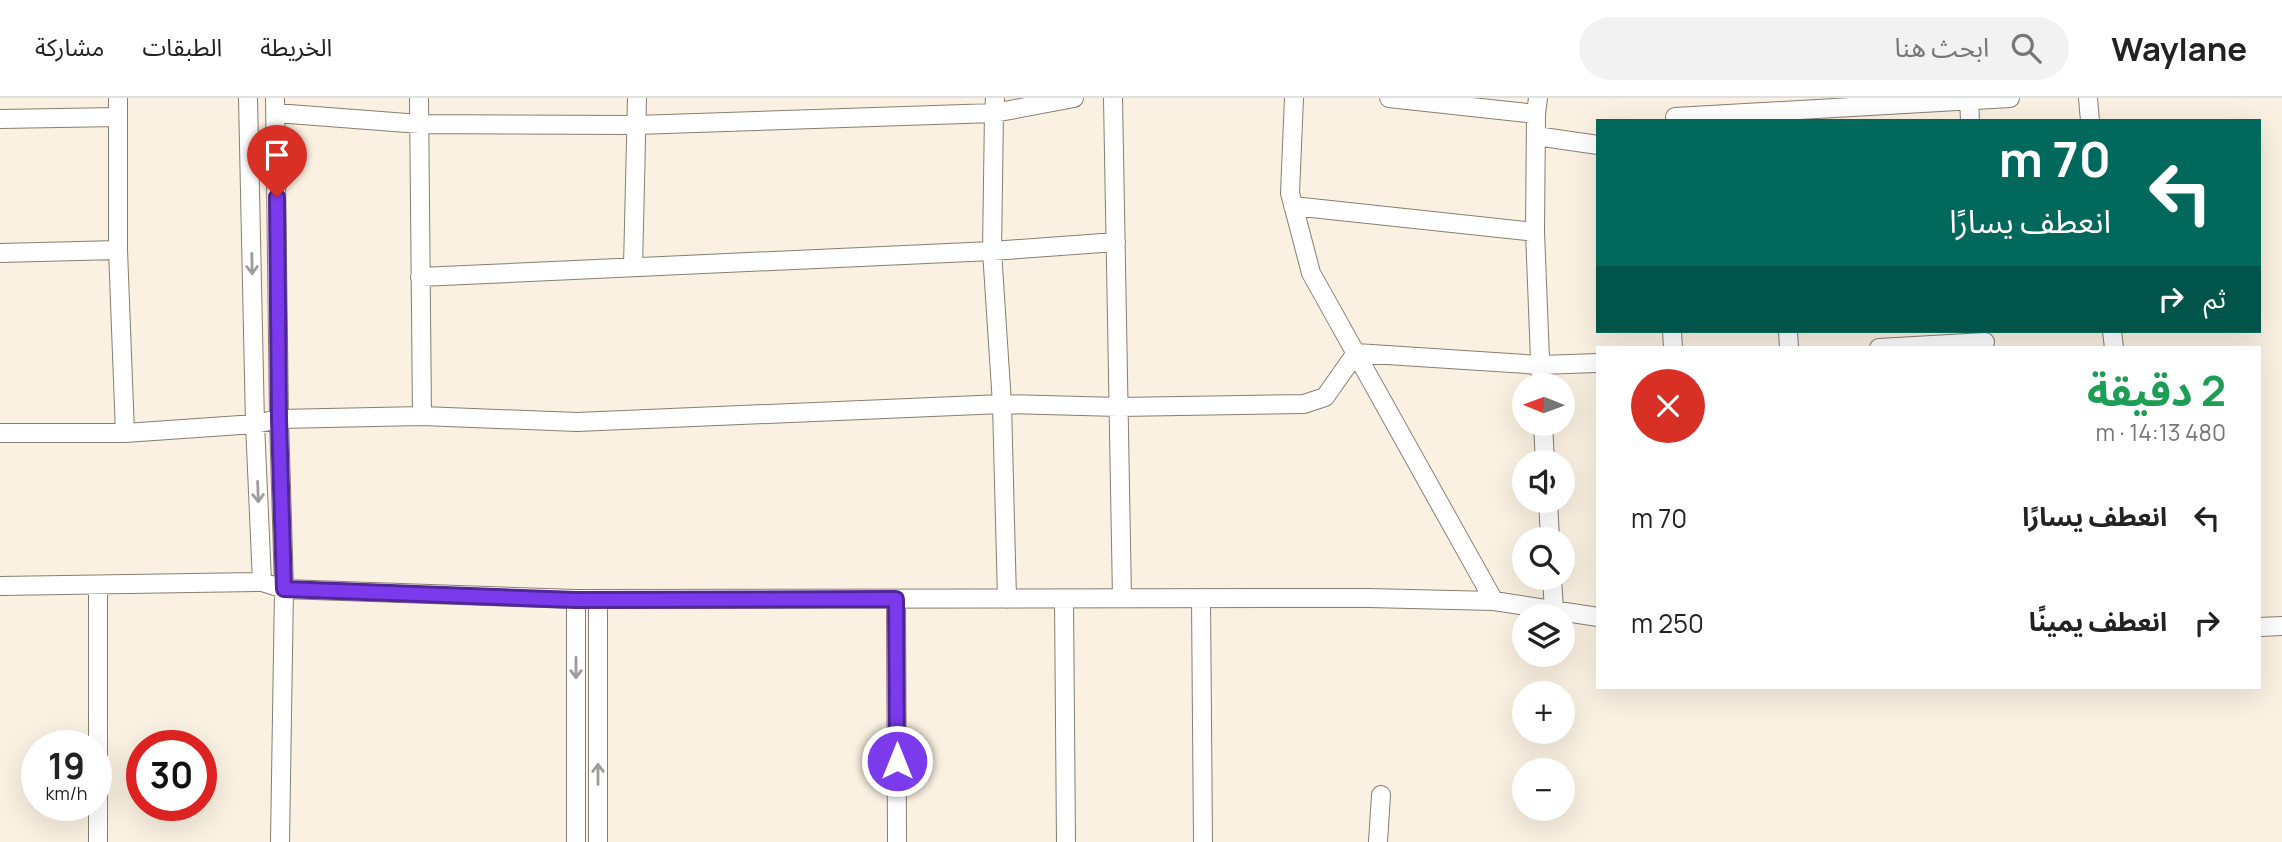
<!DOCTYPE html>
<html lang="ar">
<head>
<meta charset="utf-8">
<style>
  :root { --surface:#fff; --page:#f2f2f2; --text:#222; --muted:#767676; --line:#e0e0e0 }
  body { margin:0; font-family:Manrope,"Noto Sans Arabic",sans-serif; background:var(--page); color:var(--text); direction:rtl; height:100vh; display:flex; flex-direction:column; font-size:26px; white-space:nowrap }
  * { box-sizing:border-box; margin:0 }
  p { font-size:23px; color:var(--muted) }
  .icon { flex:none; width:38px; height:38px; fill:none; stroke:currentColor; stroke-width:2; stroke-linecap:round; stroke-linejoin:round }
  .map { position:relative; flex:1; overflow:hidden; direction:ltr }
  .sheet { position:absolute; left:1596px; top:248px; width:665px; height:343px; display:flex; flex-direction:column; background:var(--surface); border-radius:0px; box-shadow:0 7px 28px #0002; direction:rtl }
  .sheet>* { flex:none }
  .banner { position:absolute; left:1596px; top:21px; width:665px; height:214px; border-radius:0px; box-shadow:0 7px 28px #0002; direction:rtl; background:#00695c; color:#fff; overflow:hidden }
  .needle { width:46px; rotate:271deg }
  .tools { position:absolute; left:1512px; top:275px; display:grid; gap:14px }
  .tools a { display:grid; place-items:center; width:63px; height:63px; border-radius:50%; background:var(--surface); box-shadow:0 7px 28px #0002; font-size:35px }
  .speed { position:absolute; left:21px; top:632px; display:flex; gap:14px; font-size:35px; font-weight:700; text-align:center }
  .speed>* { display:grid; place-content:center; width:91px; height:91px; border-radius:50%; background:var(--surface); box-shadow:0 7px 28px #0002; line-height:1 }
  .speed small { font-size:18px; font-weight:400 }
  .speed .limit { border:10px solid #d22; background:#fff; color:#111 }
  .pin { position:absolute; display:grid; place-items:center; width:60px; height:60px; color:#fff; margin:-72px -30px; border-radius:50% 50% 50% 0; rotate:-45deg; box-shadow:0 0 7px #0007 }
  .pin .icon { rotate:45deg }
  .me { position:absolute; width:77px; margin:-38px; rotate:0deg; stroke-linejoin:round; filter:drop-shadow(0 0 5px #0008) }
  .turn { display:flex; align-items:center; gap:24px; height:147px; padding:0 35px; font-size:32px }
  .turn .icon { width:91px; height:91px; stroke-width:2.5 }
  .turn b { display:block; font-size:49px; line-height:60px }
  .then { display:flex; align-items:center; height:66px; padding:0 35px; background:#0003; gap:14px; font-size:26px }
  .round { display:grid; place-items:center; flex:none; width:74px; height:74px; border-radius:37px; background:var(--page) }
  .headline { display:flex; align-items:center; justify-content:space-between; height:119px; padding:0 35px }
  h1 { font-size:42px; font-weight:700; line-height:52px; color:#1e9e55 }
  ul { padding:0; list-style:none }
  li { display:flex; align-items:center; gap:21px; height:105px; padding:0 35px }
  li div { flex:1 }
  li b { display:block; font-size:26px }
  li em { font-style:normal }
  header { display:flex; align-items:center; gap:42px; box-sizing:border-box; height:98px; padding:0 35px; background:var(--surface); border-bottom:2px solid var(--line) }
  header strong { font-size:33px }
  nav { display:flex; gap:38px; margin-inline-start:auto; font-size:24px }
  .search { width:490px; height:63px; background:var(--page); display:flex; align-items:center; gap:18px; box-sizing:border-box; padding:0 24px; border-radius:38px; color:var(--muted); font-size:26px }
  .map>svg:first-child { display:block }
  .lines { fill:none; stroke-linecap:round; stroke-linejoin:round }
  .minor-casing { stroke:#877e71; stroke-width:20 }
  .minor { stroke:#fff; stroke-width:18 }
  .oneway { stroke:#9e9c98 }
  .route-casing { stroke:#51269a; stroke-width:18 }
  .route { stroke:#7c3aed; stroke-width:12 }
</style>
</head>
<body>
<header>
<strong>Waylane</strong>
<div class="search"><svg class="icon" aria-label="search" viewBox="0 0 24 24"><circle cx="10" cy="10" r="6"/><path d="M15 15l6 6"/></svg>ابحث هنا</div>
<nav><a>الخريطة</a><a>الطبقات</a><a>مشاركة</a></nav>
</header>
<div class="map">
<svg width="2282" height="744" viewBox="0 0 2282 744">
  <rect width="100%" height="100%" fill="#fbf1e2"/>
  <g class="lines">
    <defs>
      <path id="minor" d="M118,0V152L125,335
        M248,0L255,326L262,484
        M275,0L279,321L284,491L280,744
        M419,0L422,318
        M995,0L994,15L1074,0
        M1113,0L1122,500
        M1294,0L1290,95L1311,175L1494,503
        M1389,0L1536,16
        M1538,0L1536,16L1535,134L1541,287
        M1969,0L1970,23
        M2088,0L2090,23
        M276,15L420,26L636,27L994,15L992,153L1002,306L1007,501
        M1675,19L2010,0
        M0,21L118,19
        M1536,38L1598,47
        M1293,108L1535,134
        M0,155L118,152
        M633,169L637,0
        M420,179L992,153L1116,144
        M1672,233L1673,250
        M1788,233L1789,250
        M2112,233L2114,250
        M1879,250L1985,244
        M1543,326L1545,364
        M0,335H125L255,326L279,321L422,318L577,324L1002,306L1119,309L1304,306L1325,299L1356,255L1540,267L1598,265
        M1548,402L1550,441
        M1552,480L1554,512
        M0,488L262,484L284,491L576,501L1369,500L1494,503L1598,519
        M896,501L897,744
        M1064,501L1066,744
        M1201,501L1203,744
        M2259,529L2282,528
        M98,744V487
        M576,744V501
        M598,744V501
        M1378,744L1381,697"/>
    </defs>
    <use href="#minor" class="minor-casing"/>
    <use href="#minor" class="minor"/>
  </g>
  <defs><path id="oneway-shaft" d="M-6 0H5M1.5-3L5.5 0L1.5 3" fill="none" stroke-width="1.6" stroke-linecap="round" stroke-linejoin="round" transform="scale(1.75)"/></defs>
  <g class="oneway">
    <use href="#oneway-shaft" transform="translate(252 166) rotate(89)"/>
    <use href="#oneway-shaft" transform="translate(258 394) rotate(88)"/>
    <use href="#oneway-shaft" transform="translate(576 570) rotate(90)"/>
    <use href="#oneway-shaft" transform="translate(598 676) rotate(-90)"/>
  </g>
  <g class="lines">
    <defs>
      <path id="route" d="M277,99L279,321L284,491L576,502L896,501L897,663"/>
    </defs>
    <use href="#route" class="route-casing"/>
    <use href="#route" class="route"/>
  </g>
</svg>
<div class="tools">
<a><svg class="needle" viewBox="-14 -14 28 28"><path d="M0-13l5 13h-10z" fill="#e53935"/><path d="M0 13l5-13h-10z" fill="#767676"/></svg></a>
<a><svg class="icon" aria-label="sound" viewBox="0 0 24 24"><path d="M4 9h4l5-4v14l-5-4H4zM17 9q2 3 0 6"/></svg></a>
<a><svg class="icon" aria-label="search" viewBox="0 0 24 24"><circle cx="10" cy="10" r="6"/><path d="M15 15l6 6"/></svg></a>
<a><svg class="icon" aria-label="layers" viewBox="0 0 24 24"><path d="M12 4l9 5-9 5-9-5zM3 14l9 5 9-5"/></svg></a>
<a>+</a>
<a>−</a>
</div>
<div class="speed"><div>19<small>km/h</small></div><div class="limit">30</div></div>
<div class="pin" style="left:277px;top:99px;background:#d93025"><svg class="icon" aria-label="arrive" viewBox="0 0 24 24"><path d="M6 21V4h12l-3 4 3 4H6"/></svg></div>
<svg class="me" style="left:897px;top:663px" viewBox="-20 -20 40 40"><circle r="17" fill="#7c3aed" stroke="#fff" stroke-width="3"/><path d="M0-11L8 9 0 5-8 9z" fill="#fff"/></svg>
<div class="banner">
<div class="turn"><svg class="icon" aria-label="left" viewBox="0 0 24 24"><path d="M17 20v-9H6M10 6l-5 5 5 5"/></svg><div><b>70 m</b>انعطف يسارًا</div></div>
<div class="then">ثم<svg class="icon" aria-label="right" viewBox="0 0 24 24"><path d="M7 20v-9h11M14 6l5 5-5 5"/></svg></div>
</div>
<section class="sheet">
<div class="headline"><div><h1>2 دقيقة</h1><p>480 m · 14:13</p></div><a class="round" style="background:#d93025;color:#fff"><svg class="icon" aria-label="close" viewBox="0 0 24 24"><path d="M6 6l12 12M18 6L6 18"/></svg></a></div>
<ul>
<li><svg class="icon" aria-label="left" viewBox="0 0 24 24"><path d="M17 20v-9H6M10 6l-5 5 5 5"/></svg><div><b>انعطف يسارًا</b></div><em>70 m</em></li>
<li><svg class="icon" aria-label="right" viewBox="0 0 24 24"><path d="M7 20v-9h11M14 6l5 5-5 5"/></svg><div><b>انعطف يمينًا</b></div><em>250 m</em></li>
</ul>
</section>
</div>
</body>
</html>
